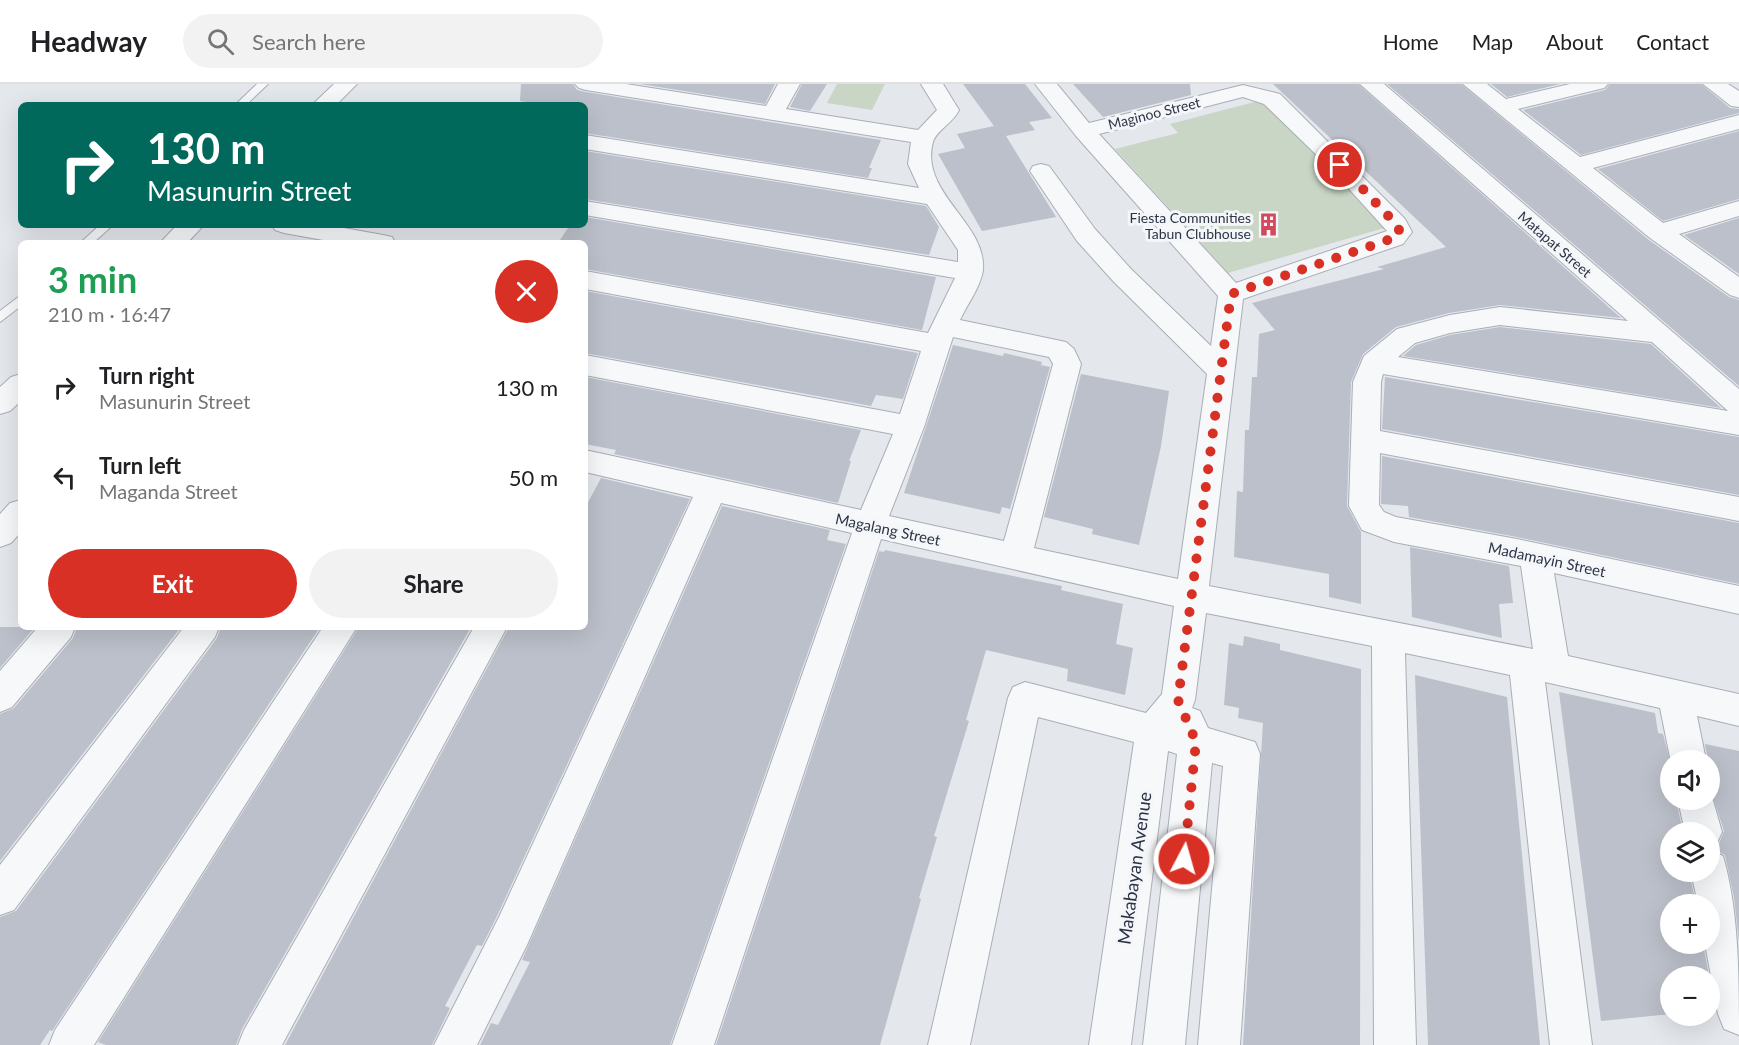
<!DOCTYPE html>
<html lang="en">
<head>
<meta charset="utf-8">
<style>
  :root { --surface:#fff; --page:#f2f2f2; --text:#202124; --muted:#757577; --line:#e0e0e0; --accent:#d93025 }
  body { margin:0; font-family:Lato,sans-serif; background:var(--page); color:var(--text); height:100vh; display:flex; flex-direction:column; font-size:22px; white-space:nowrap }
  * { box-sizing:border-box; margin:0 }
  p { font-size:20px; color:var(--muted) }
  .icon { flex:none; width:33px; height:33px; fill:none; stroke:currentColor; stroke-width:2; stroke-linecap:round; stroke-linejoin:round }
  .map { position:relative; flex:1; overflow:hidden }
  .side { position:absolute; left:18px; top:156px; width:570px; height:390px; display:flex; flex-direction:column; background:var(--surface); border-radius:9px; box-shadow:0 6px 24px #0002 }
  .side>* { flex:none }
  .banner { position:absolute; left:18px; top:18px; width:570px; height:126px; border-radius:9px; box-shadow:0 6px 24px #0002; background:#00695c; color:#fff; overflow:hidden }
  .controls { position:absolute; left:1660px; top:666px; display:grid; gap:12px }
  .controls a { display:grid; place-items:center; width:60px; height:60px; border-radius:50%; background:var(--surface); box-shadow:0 6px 24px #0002; font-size:30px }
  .pin { position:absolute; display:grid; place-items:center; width:51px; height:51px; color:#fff; margin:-26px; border:3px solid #fff; border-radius:50%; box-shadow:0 2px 6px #0007 }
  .me { position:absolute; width:66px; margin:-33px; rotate:6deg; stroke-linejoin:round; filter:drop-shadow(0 0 4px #0008) }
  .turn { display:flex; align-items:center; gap:21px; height:126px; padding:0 30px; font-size:27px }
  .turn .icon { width:78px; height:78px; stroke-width:2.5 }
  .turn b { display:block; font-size:42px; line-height:51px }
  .round { display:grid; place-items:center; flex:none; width:63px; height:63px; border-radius:32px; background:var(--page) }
  .summary { display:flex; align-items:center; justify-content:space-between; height:102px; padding:0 30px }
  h1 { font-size:36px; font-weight:700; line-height:45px; color:#1e9e55 }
  .primary-button { display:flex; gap:12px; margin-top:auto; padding:12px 30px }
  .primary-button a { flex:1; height:69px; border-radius:36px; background:var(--accent); color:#fff; font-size:24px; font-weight:700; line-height:69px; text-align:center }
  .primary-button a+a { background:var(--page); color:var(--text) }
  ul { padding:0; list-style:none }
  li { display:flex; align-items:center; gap:18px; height:90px; padding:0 30px }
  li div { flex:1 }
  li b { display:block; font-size:22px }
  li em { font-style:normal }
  header { display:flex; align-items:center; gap:36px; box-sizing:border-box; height:84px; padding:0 30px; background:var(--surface); border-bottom:2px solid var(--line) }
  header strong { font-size:28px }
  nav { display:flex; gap:33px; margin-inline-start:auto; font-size:21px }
  .search { width:420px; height:54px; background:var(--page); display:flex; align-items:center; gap:15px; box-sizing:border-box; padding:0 21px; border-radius:33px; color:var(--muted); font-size:22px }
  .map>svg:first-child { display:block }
  .green { fill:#c9d6c5 }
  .building { fill:#bbc0ca }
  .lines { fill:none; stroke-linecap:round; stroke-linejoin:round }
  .lane-casing { stroke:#a9aeb7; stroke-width:2 }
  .street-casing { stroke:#a9aeb7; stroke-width:2 }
  .lane { fill:#f7f8fa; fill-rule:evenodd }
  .street { fill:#f7f8fa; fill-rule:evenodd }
  .route { stroke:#d93025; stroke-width:10; stroke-dasharray:0 18 }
  .labels { text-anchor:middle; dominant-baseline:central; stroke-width:6; stroke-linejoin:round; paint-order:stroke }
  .far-street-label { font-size:14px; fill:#2b3445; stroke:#f4f6f9 }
  .far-poi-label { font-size:14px; fill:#2b3445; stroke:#f4f6f9; text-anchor:end }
  .street-label { font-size:15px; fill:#2b3445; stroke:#f4f6f9 }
  .near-street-label { font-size:18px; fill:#2b3445; stroke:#f4f6f9 }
</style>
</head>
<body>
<header>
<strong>Headway</strong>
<div class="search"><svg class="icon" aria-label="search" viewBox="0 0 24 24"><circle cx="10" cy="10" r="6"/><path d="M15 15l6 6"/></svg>Search here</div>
<nav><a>Home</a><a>Map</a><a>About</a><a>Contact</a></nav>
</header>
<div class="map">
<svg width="1739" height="961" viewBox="0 0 1739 961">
  <rect width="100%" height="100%" fill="#e4e7ec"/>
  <path class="green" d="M837,0H885L872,26L827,19Z
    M1262,16L1388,143L1228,189L1115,65L1178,49L1170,40Z"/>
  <path class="building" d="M521,0H573L577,6L586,8L881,56L869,84H872L868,94L585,49V21H545L520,17Z
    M640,0H775L765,20Z
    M802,0H827L810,27L790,23Z
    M963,0H1025L1052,34L1029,38L1035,46L1006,52L1056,133L982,147L938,70L965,64L957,50L994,42Z
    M1073,0H1190L1191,11L1103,33Z
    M1273,0H1358L1621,234L1500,221L1449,229L1396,243L1363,270L1351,298L1347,422L1361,448V520L1329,513V490L1234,473L1237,407L1243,408L1245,346H1249L1252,293H1257L1259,250L1275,246L1252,219L1384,185L1377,183L1446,163Z
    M1387,0H1461L1649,156L1729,213L1739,216V302Z
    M1491,0H1560L1507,13Z
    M1610,0H1701L1730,24L1739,25V29L1581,71L1523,26L1605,6Z
    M1739,47V115L1663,137L1598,85Z
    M585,67L926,122L939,143L929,171L585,115Z
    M585,133L936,193L922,246L585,185V159H558L570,141H585Z
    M1739,134V190L1684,151Z
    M585,207L918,269L903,315L876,311L871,322L585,269Z
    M1500,243L1651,260L1721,324L1403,272L1416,261L1450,251Z
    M953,261L1003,272L1004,269L1042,278L1041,281L1050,283L1010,425L1002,423L1000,430L904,409Z
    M1081,290L1169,307L1161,362L1139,461L1092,450L1093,445L1044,433Z
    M585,293L861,346L849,377H851L838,419L614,370L616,366L585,360Z
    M1385,293L1739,353V411L1382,345Z
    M1382,372L1739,439V500L1517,453L1409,433L1408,422L1381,420Z
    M601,394L690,415L497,832L482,862L477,861L445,922L450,924L432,961H285L509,543H585V424Z
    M722,422L830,446L827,456L846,460L670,961H480L491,939L498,941L530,878L522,876Z
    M1410,463L1509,482L1513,519L1499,520L1502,554L1412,533Z
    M885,466L1062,502L1061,506L1123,520L1116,560L1133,564L1125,611L1067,597L1068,585L986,566L966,636L969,637L934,752L937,753L919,814L921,815L880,961H716L879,467L884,468Z
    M0,543H35L0,584Z
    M77,543H181L0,777V630L14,624L73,554Z
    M221,543H320L52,947L50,946L40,961H0V833L16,827L217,554Z
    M359,543H471L242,945L236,961H106L98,958Z
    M1244,552L1280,560V566L1361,585L1360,961H1243L1263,639L1238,634L1239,624L1224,621L1229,559L1243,562Z
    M1415,591L1507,613L1540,961H1428Z
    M1559,608L1655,629L1658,649L1663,650L1671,680V716H1676L1683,748H1671V788H1689L1696,820H1671V860H1703L1709,892H1671V930L1601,937Z
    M1705,660L1739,667V857L1734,814L1725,771L1713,765L1718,762L1724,747L1710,704V676H1708Z"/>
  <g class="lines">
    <defs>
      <path id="lane" d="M257,0H268L246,21H235Z
        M100,141H113L93,159H80Z
        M21,211V222L0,238V227Z"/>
      <path id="street" d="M334,0H357L336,21H312Z
        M575,0H626L766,22L778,0H800L786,25L918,46L937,26L921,0H943L959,26C953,39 936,47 933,58C919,109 987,139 983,186C981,202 967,221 960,236L1066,258L1074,265L1081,280L1034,464L1178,495L1207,290L1113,197L1077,157L1030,87L1033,82L1041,80L1049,82L1095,145L1131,185L1211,262L1218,212L1076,52L1035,0H1057L1089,39L1243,1L1280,10L1405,135L1412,148L1403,160L1243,215L1209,502L1533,565L1521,482L1394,458L1362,446L1349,422L1353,298L1364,272L1397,245L1450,231L1500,223L1628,237L1360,0H1384L1739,305V351L1383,290L1381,298L1380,347L1739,413V437L1380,369L1379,421L1384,428L1396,433L1517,455L1739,502V530L1554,489L1568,572L1739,610V642L1697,632L1706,676L1671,678L1660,624L1545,598L1592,961H1550L1510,591L1405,569L1416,961H1374L1372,562L1206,529L1195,616L1192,624L1200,627L1208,644L1255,658L1260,670L1240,961H1198L1223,682L1212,679L1185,961H1143L1177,670L1168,667L1131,961H1089L1134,658L1038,633L970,961H928L1008,614L1013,603L1025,598L1146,629L1162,610L1174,522L881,455L714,961H672L852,449L721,419L527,861L477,961H434L499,833L693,413L585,388V366L861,426L893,350L585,291V271L900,330L921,267L585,205V187L928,249L955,194L585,131V117L958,178V166L927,120L585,65V51L919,104L908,80L911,58L586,6L579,4ZM1243,13L1264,20L1332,86L1387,147L1236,199L1099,50ZM1500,241L1652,258L1728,327L1398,273L1415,259L1450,249ZM953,253L1049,273L1053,280L1004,457L889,432L924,343Z
        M1463,0H1487L1506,15L1570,0H1608L1604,4L1518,25L1580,73L1739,31V45L1593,84L1663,139L1739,117V132L1679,150L1739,193V214L1730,211L1650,154Z
        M1703,0H1728L1739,7V23L1731,22Z
        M177,141H204L187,159H160Z
        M272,141H327L383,151L392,153L395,159H340L284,149L275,146Z
        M21,290V317L10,327L0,330V303L11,293Z
        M21,416V448L11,459L0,463V430L10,419Z
        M38,543H75L71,553L12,623L0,628V587Z
        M184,543H219L215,553L14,826L0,831V781Z
        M323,543H357L94,961H49L55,946Z
        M474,543H507L282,961H238L244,946Z
        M1710,706L1722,748L1716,761L1710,764V748H1685L1678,716H1710Z
        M1710,766L1723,772C1739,827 1739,891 1739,951L1724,945L1718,930L1705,860H1710V820H1698L1691,788H1710Z"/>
    </defs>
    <use href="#lane" class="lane-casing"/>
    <use href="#street" class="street-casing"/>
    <use href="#lane" class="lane"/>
    <use href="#street" class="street"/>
  </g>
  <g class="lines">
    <path class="route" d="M1184,775L1196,658L1178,616L1231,210L1394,154L1400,148L1396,140L1340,81"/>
  </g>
  <defs>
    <symbol id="building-bare" viewBox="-9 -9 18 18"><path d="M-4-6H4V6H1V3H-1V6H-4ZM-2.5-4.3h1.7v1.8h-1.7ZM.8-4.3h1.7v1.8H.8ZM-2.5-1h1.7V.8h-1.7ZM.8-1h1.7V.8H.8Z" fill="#d1495b" stroke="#f4f6f9" stroke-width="2.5" paint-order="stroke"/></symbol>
  </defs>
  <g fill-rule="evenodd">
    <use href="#building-bare" x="1252" y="124" width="33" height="33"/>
  </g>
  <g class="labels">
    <g class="far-street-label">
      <text transform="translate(1154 29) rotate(-14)">Maginoo Street</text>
      <text transform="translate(1555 160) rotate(41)">Matapat Street</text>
    </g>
    <g class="far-poi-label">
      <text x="1251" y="133">Fiesta Communities<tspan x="1251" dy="16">Tabun Clubhouse</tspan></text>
    </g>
    <g class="street-label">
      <text transform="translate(888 445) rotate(12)">Magalang Street</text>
      <text transform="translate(1547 475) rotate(12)">Madamayin Street</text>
    </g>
    <g class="near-street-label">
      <text transform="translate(1134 784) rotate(-82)">Makabayan Avenue</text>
    </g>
  </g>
</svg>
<div class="controls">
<a><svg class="icon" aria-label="sound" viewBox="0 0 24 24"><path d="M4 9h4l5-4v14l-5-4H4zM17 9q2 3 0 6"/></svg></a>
<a><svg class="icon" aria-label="layers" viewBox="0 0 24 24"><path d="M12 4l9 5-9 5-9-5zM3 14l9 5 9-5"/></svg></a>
<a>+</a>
<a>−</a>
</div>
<div class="pin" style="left:1340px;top:81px;background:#d93025"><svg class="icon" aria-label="arrive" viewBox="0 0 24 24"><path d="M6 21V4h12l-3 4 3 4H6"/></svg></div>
<svg class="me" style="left:1184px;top:775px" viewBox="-20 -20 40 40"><circle r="17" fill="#d93025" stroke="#fff" stroke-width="3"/><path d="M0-11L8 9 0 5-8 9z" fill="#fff"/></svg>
<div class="banner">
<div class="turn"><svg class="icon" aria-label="right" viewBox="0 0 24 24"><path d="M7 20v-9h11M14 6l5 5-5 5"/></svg><div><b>130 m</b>Masunurin Street</div></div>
</div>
<section class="side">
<div class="summary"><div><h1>3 min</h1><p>210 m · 16:47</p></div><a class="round" style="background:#d93025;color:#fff"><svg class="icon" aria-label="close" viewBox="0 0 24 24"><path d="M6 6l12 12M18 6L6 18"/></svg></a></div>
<ul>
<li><svg class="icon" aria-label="right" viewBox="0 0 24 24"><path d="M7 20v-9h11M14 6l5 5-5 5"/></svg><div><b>Turn right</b><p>Masunurin Street</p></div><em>130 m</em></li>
<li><svg class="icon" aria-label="left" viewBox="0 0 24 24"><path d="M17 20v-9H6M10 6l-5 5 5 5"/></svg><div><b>Turn left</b><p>Maganda Street</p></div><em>50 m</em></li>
</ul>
<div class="primary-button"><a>Exit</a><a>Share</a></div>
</section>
</div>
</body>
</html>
